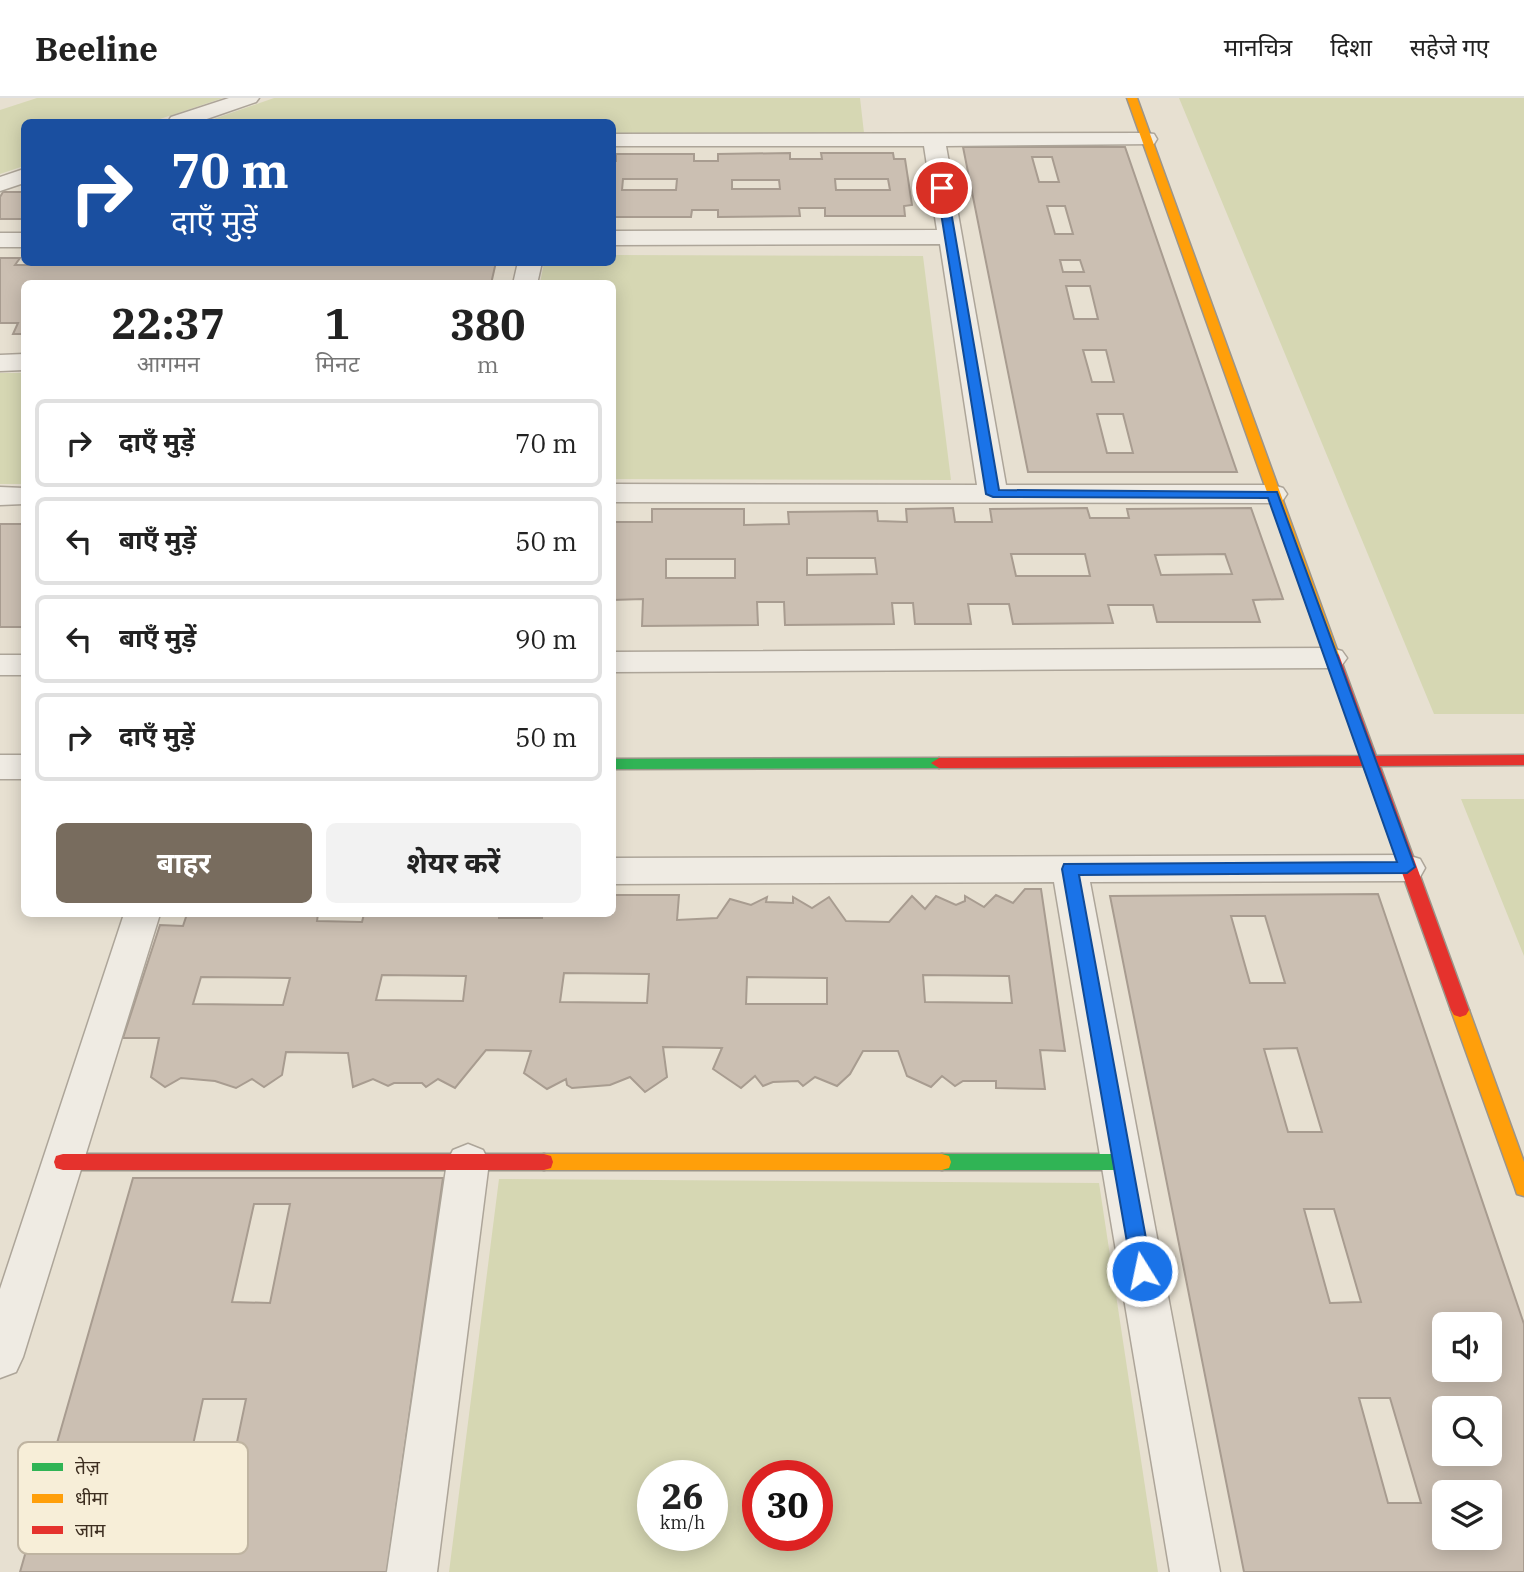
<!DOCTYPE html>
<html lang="hi">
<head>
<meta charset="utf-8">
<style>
  :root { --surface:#fff; --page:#f2f2f2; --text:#222; --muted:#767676; --line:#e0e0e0; --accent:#786c5e }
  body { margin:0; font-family:"IBM Plex Serif","Noto Sans Devanagari",serif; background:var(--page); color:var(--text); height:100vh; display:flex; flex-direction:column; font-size:26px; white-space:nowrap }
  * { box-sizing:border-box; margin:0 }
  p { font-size:23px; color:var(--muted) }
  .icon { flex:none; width:38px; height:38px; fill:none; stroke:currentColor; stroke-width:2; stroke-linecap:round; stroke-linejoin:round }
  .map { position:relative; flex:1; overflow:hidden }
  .sheet { position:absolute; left:21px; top:182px; width:595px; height:637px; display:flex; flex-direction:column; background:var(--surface); border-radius:10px; box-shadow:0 4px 18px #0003 }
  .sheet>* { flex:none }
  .hud { position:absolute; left:21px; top:21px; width:595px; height:147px; border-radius:10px; box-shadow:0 4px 18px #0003; background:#1a4fa0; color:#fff; overflow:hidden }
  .buttons { position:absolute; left:1432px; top:1214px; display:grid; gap:14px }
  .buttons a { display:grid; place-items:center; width:70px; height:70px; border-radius:10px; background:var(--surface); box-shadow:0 4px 18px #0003; font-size:35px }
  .speed { position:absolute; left:637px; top:1362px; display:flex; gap:14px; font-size:35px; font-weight:700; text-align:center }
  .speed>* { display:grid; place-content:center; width:91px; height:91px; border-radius:50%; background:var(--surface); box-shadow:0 4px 18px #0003; line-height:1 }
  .speed small { font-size:18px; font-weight:400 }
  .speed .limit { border:10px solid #d22; background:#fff; color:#111 }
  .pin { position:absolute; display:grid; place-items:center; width:60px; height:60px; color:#fff; margin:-30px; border:4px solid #fff; border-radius:50%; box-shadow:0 2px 7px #0007 }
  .me { position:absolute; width:77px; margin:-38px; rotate:350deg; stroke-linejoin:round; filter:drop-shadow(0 0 5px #0008) }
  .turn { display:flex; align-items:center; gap:24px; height:147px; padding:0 35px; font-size:32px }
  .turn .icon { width:91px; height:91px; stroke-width:2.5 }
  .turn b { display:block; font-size:49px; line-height:60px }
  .eta { display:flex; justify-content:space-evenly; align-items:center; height:119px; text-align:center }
  .eta b { font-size:42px; font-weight:700; line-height:49px }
  .cta { display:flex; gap:14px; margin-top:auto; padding:14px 35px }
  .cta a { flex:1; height:80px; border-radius:10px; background:var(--accent); color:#fff; font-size:28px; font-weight:700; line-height:80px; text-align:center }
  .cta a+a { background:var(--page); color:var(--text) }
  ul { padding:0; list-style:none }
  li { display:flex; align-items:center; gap:21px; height:88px; margin:0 14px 10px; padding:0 21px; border:4px solid var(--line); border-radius:10px }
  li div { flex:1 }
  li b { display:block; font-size:26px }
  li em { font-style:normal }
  header { display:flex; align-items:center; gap:42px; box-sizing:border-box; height:98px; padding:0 35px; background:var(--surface); border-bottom:2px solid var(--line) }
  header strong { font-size:33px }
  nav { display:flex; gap:38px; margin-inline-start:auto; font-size:24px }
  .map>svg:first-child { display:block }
  .green { fill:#d6d7b3; fill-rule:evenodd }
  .building { fill:#cbbfb2; stroke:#a89c90; stroke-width:2; fill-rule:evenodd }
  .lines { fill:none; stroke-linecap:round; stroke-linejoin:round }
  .street-casing { stroke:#ada599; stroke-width:3 }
  .fast-casing { stroke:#9c958a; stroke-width:3 }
  .slow-casing { stroke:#9c958a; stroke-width:3 }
  .jam-casing { stroke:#9c958a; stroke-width:3 }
  .street { fill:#efebe3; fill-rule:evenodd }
  .fast { fill:#30b455; fill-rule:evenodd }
  .slow { fill:#ff9f0a; fill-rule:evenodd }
  .jam { fill:#e5322d; fill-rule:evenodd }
  .route { fill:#1a73e8; stroke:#114b97; stroke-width:2 }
  .key { fill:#f7eed8; stroke:#bfb4a1; stroke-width:2 }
  .key-label { font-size:19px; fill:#3d2e20 }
</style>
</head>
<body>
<header>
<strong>Beeline</strong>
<nav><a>मानचित्र</a><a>दिशा</a><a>सहेजे गए</a></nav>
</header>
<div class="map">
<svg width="1524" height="1474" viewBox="0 0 1524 1474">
  <rect width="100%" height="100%" fill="#e7e0d1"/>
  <path class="green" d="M37,0H223L151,24H24V68L0,76V12Z
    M274,0H860L864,35L613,36L612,24H205Z
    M1179,0H1524V616H1434Z
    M613,157L923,158L951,382L613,381L612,186L540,185L544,165L612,164Z
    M0,275H24V386H0Z
    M1461,701H1524V858Z
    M499,1081L1099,1085L1158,1474H449ZM653,1377H712V1437H653ZM758,1377H817V1437H758Z"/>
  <path class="building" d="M963,49H1125L1237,374H1028ZM1032,59H1052L1059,84H1039ZM1047,108H1065L1073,136H1055ZM1060,162H1080L1084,174H1063ZM1066,188H1090L1098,221H1074ZM1083,252H1106L1114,284H1092ZM1097,316H1123L1133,355H1107Z
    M790,55V61H822L821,55H893L894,61H905L912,107L904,108L905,118H825V110H799L800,118L718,119V112H692L691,119H612V63H616V56H694V63H718V56ZM623,81H677L676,92H622ZM835,81H888L890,92H836ZM732,82H779L780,91H732Z
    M3,94H24V121H0V99Z
    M0,160H20L15,167H48L50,164H496L491,186H24V236H13L18,225H0Z
    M953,410L955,424H992L990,411L1087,410L1090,420H1129L1127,411L1251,410L1283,501L1253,502L1260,524H1157L1153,507H1108L1113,525L1013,526L1009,506H968L971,526H915L913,505H892L894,526L785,527L784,504H757L758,527L642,528L643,501L612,502V424H652V411H744V427L789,426L788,414L877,413L878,423L907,424L906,411ZM1011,456H1085L1090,478H1016ZM1225,456L1232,476L1161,477L1155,457ZM807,460H875L877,476L807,477ZM666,461H735V480H666Z
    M0,426H24V529H0Z
    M1025,791H1041L1065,953L1040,952L1045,991L996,990V983H963L955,988L942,978L931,989L907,978L898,953H863L850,976L837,988L815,979L803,988L798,983L773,984L763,988L755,978L741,990L713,971L722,950L663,949L667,979L645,994L630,979L610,987L572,990L567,987L566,981L547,991L524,975L531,953L486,952L455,990L438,981L426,989L422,985H394L388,988L373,981L353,989L348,955L286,954L282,977L264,989L252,981L236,990L215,983L181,980L165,989L151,979L159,940H123L160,827L183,828L187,816H318L317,823L362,824L364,816H499V820H542V816H612V797H679L677,822L717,820L730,801L751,807L767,799L766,804L793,805V799L812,810L829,799L846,823L889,824L912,798L925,811L936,798L956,807L965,803V798L984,809L996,797L1013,805ZM564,875L649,876L647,905L560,904ZM382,877L466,878L463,903L376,902ZM923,877L1009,878L1012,905L925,904ZM201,879L290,880L283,907L193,906ZM747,879L827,880V906H746Z
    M1378,796L1524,1226V1474H1244L1110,798ZM1231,818H1265L1285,885H1250ZM1297,950L1322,1034H1288L1264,951ZM1304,1111H1334L1361,1204L1330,1205ZM1444,1227H1489V1272H1444ZM1359,1300H1390L1421,1405H1388ZM1444,1311H1489V1356H1444ZM1444,1395H1489V1440H1444Z
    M133,1080H443L387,1474H20ZM254,1106H290L270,1205L232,1204ZM203,1301H246L222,1416H178Z"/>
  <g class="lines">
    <defs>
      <path id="street" d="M229,0H259L256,4L198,24H168L171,19Z
        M1146,35L1154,36L1157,41L1154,46L946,48L1006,387H1273L1283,390L1287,396L1283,402L1273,405L612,404V386L977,387L940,146L612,147V133L937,132L924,48H612V36Z
        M24,71V85L0,93V79Z
        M0,135H24V149H0Z
        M518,164H542L537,186H513Z
        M24,256V272L0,273V257Z
        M0,389L24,390V406L0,407Z
        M1331,550L1342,553L1347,560L1342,567L1331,570L612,574V554Z
        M0,557H24V577H0Z
        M0,657H24V681H0Z
        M1407,757L1420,761L1425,770L1420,779L1407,783L1090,784L1220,1474H1170L1054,784L612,786V760Z
        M124,816H160L23,1259L16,1274L0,1280V1191Z
        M468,1046L483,1052L489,1064L437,1474H387L447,1064L453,1052Z"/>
      <path id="fast" d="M939,660L947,665L939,670L612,671V661Z
        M942,1056H1122L1129,1058L1131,1064L1129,1070L1122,1072H942L935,1070L933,1064L935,1058Z"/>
      <path id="slow" d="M1127,0H1137L1339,557L1337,560L1332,562L1325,557Z
        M1460,905L1466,907L1469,912L1524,1064V1098L1517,1096L1515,1090L1451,912L1454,907Z
        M544,1056H942L949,1058L951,1064L949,1070L942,1072H544L537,1070L535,1064L537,1058Z"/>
      <path id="jam" d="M1332,552L1339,557L1376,658L1524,657V667L1380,668L1469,912L1466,917L1460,919L1454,917L1451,912L1364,668L939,670L931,665L939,660L1361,658L1325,557Z
        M63,1056H544L551,1058L553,1064L551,1070L544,1072H63L56,1070L54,1064L56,1058Z"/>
    </defs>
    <use href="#street" class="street-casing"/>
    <use href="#fast" class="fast-casing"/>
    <use href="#slow" class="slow-casing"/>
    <use href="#jam" class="jam-casing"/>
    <use href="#street" class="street"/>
    <use href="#fast" class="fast"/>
    <use href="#slow" class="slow"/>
    <use href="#jam" class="jam"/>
  </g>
  <path class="route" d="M942,87L947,90L999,392L1277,394L1415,769L1407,775L1079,777L1152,1173L1149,1180L1142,1182L1135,1180L1132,1173L1062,771L1064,766L1397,764L1268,400L993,399L986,396L937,90Z"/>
  <rect x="18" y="1344" width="230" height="112" rx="10" class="key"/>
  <rect x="32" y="1365" width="31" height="8" fill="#30b455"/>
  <rect x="32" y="1396" width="31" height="9" fill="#ff9f0a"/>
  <rect x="32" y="1428" width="31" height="8" fill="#e5322d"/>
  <g class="key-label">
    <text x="75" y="1376">तेज़</text>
    <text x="75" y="1407">धीमा</text>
    <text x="75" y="1439">जाम</text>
  </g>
</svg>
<div class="buttons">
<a><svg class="icon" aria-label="sound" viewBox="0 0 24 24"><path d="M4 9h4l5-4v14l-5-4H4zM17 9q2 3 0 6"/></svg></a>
<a><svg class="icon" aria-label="search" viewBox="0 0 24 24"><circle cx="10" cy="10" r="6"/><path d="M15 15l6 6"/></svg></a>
<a><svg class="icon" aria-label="layers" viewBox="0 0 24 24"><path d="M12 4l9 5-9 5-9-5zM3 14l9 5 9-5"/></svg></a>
</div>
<div class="speed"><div>26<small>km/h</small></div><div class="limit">30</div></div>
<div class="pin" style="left:942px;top:90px;background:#d93025"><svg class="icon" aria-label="arrive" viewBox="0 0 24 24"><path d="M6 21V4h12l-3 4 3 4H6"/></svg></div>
<svg class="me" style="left:1142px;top:1173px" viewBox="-20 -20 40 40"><circle r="17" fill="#1a73e8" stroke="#fff" stroke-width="3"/><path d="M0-11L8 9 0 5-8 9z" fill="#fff"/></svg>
<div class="hud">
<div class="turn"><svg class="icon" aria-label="right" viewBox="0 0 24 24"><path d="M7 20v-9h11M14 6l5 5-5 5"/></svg><div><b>70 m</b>दाएँ मुड़ें</div></div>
</div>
<section class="sheet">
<div class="eta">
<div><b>22:37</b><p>आगमन</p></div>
<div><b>1</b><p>मिनट</p></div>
<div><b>380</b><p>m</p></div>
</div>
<ul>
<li><svg class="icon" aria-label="right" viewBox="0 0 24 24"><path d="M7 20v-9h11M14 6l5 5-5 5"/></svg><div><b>दाएँ मुड़ें</b></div><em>70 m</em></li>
<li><svg class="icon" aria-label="left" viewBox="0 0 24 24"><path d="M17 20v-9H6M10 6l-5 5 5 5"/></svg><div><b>बाएँ मुड़ें</b></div><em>50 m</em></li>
<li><svg class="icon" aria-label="left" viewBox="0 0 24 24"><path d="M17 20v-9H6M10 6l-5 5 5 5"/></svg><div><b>बाएँ मुड़ें</b></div><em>90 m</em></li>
<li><svg class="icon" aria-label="right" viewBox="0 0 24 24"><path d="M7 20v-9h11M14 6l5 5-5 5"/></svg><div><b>दाएँ मुड़ें</b></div><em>50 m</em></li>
</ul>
<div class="cta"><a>बाहर</a><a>शेयर करें</a></div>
</section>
</div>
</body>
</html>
